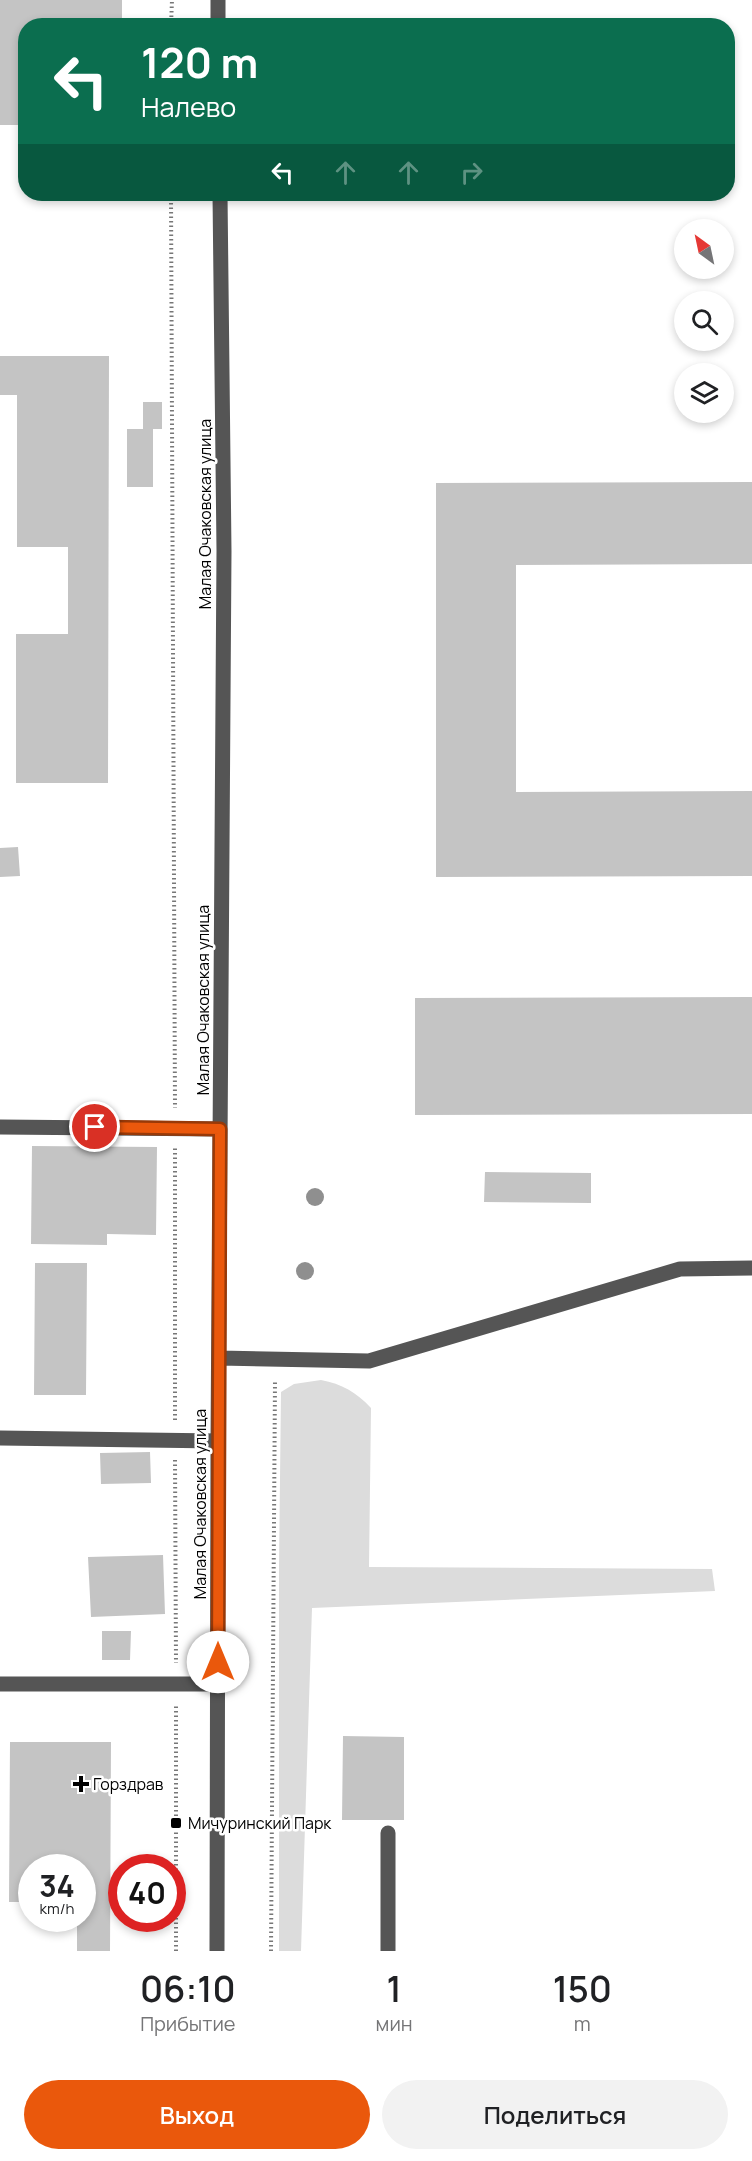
<!DOCTYPE html>
<html lang="ru">
<head>
<meta charset="utf-8">
<style>
  :root { --surface:#fff; --page:#f2f2f2; --text:#202124; --muted:#757577; --accent:#ea580c }
  body { margin:0; font-family:Manrope,sans-serif; background:var(--page); color:var(--text); height:100vh; display:flex; flex-direction:column; font-size:22px; white-space:nowrap }
  * { box-sizing:border-box; margin:0 }
  p { font-size:20px; color:var(--muted) }
  .icon { flex:none; width:33px; height:33px; fill:none; stroke:currentColor; stroke-width:2; stroke-linecap:round; stroke-linejoin:round }
  .map { position:relative; height:1951px; overflow:hidden }
  .side { display:flex; flex-direction:column; background:var(--surface); flex:1 }
  .side>* { flex:none }
  .banner { position:absolute; left:18px; top:18px; width:717px; height:183px; border-radius:24px; box-shadow:0 3px 9px #0003; background:#0b6e4f; color:#fff; overflow:hidden }
  .needle { width:39px; rotate:327deg }
  .buttons { position:absolute; left:674px; top:219px; display:grid; gap:12px }
  .buttons a { display:grid; place-items:center; width:60px; height:60px; border-radius:50%; background:var(--surface); box-shadow:0 3px 9px #0003; font-size:30px }
  .speed { position:absolute; left:18px; top:1854px; display:flex; gap:12px; font-size:30px; font-weight:700; text-align:center }
  .speed>* { display:grid; place-content:center; width:78px; height:78px; border-radius:50%; background:var(--surface); box-shadow:0 3px 9px #0003; line-height:1 }
  .speed small { font-size:15px; font-weight:400 }
  .speed .limit { border:9px solid #d22; background:#fff; color:#111 }
  .pin { position:absolute; display:grid; place-items:center; width:51px; height:51px; color:#fff; margin:-26px; border:3px solid #fff; border-radius:50%; box-shadow:0 2px 6px #0007 }
  .me { position:absolute; width:66px; margin:-33px; rotate:0deg; stroke-linejoin:round; filter:drop-shadow(0 0 4px #0008) }
  .turn { display:flex; align-items:center; gap:21px; height:126px; padding:0 24px; font-size:27px }
  .turn .icon { width:78px; height:78px; stroke-width:2.5 }
  .turn b { display:block; font-size:42px; line-height:51px }
  .lanes { display:flex; align-items:center; height:57px; padding:0 24px; background:#0003; justify-content:center; gap:30px; direction:ltr }
  .lanes .off { opacity:.35 }
  .eta { display:flex; justify-content:space-evenly; align-items:center; height:102px; text-align:center }
  .eta b { font-size:36px; font-weight:600; line-height:42px }
  .primary-button { display:flex; gap:12px; margin-top:auto; padding:12px 24px }
  .primary-button a { flex:1; height:69px; border-radius:36px; background:var(--accent); color:#fff; font-size:24px; font-weight:600; line-height:69px; text-align:center }
  .primary-button a+a { background:var(--page); color:var(--text) }
  .map>svg:first-child { display:block }
  .green { fill:#dcdcdc }
  .building { fill:#c4c4c4 }
  .lines { fill:none; stroke-linecap:round; stroke-linejoin:round }
  .path { stroke:#777; stroke-width:4; stroke-dasharray:1.5 3; stroke-linecap:butt }
  .minor { stroke:#555; stroke-width:15 }
  .tree { fill:#8f8f8f }
  .route-casing { stroke:#983908; stroke-width:15 }
  .route { stroke:#ea580c; stroke-width:10 }
  .poi-dot { fill:#000; stroke:#fff; stroke-width:2 }
  .labels { text-anchor:middle; dominant-baseline:central; stroke-width:5; stroke-linejoin:round; paint-order:stroke }
  .street-label { font-size:16px; fill:#000; stroke:#fff }
  .poi-label { font-size:16px; fill:#000; stroke:#fff; text-anchor:start }
</style>
</head>
<body>
<div class="map">
<svg width="752" height="1951" viewBox="0 0 752 1951">
  <rect width="100%" height="100%" fill="#fff"/>
  <path class="green" d="M321,1380C342,1384 356,1392 371,1408L369,1567L712,1569L715,1591L312,1608L301,1951H279V1567L281,1392L294,1384Z"/>
  <path class="building" d="M0,0H122V19H148V26H26V125H0Z
    M0,356H109L108,783H16V634H68V547H17V395H0Z
    M143,402H162V429H153V487H127V429H143Z
    M752,482V564L516,565V792L752,791V876L436,877V483Z
    M18,847L20,876L0,877V848Z
    M752,997V1114L415,1115V998Z
    M32,1146L157,1147L156,1235L107,1234V1245L31,1244Z
    M485,1172L591,1173V1203L484,1202Z
    M35,1263H87L86,1395H34Z
    M150,1452L151,1483L101,1484L100,1453Z
    M163,1555L165,1614L91,1617L88,1557Z
    M102,1631H131L130,1660H102Z
    M343,1736L404,1737V1820H342Z
    M10,1742H111L110,1951H77V1918H82V1868H32V1902H9Z"/>
  <g class="lines">
    <path class="path" d="M171,26L172,0
      M171,194L175,1108
      M175,1420V1148
      M175,1460L176,1663
      M176,1951V1706
      M271,1951L275,1381"/>
    <path class="minor" d="M218,0V26
      M0,1127L220,1129
      M219,1358L369,1361L680,1269L752,1268
      M0,1438L218,1441
      M0,1684H217
      M217,1951L218,1441L224,551L220,194
      M388,1951V1833"/>
  </g>
  <g class="tree">
    <circle cx="315" cy="1197" r="9"/>
    <circle cx="305" cy="1271" r="9"/>
  </g>
  <g class="lines">
    <defs>
      <path id="route" d="M95,1127L220,1129L218,1662"/>
    </defs>
    <use href="#route" class="route-casing"/>
    <use href="#route" class="route"/>
  </g>
  <g class="poi-dot">
    <path d="M78 1775h6v6h6v6h-6v6h-6v-6h-6v-6h6z"/>
    <rect x="170" y="1817" width="12" height="12" rx="3"/>
  </g>
  <g class="labels">
    <g class="street-label">
      <text transform="translate(205 514) rotate(-90)">Малая Очаковская улица</text>
      <text transform="translate(203 1000) rotate(-90)">Малая Очаковская улица</text>
      <text transform="translate(200 1504) rotate(-90)">Малая Очаковская улица</text>
    </g>
    <g class="poi-label">
      <text x="93" y="1784">Горздрав</text>
      <text x="188" y="1823">Мичуринский Парк</text>
    </g>
  </g>
</svg>
<div class="buttons">
<a><svg class="needle" viewBox="-14 -14 28 28"><path d="M0-13l5 13h-10z" fill="#e53935"/><path d="M0 13l5-13h-10z" fill="#757577"/></svg></a>
<a><svg class="icon" aria-label="search" viewBox="0 0 24 24"><circle cx="10" cy="10" r="6"/><path d="M15 15l6 6"/></svg></a>
<a><svg class="icon" aria-label="layers" viewBox="0 0 24 24"><path d="M12 4l9 5-9 5-9-5zM3 14l9 5 9-5"/></svg></a>
</div>
<div class="speed"><div>34<small>km/h</small></div><div class="limit">40</div></div>
<div class="pin" style="left:95px;top:1127px;background:#d93025"><svg class="icon" aria-label="arrive" viewBox="0 0 24 24"><path d="M6 21V4h12l-3 4 3 4H6"/></svg></div>
<svg class="me" style="left:218px;top:1662px" viewBox="-20 -20 40 40"><circle r="19" fill="#fff"/><path d="M0-13L10 11 0 6-10 11z" fill="#ea580c"/></svg>
<div class="banner">
<div class="turn"><svg class="icon" aria-label="left" viewBox="0 0 24 24"><path d="M17 20v-9H6M10 6l-5 5 5 5"/></svg><div><b>120 m</b>Налево</div></div>
<div class="lanes"><svg class="icon" aria-label="left" viewBox="0 0 24 24"><path d="M17 20v-9H6M10 6l-5 5 5 5"/></svg><svg class="icon off" aria-label="ahead" viewBox="0 0 24 24"><path d="M12 20V5M6 11l6-6 6 6"/></svg><svg class="icon off" aria-label="ahead" viewBox="0 0 24 24"><path d="M12 20V5M6 11l6-6 6 6"/></svg><svg class="icon off" aria-label="right" viewBox="0 0 24 24"><path d="M7 20v-9h11M14 6l5 5-5 5"/></svg></div>
</div>
</div>
<section class="side">
<div class="eta">
<div><b>06:10</b><p>Прибытие</p></div>
<div><b>1</b><p>мин</p></div>
<div><b>150</b><p>m</p></div>
</div>
<div class="primary-button"><a>Выход</a><a>Поделиться</a></div>
</section>
</body>
</html>
